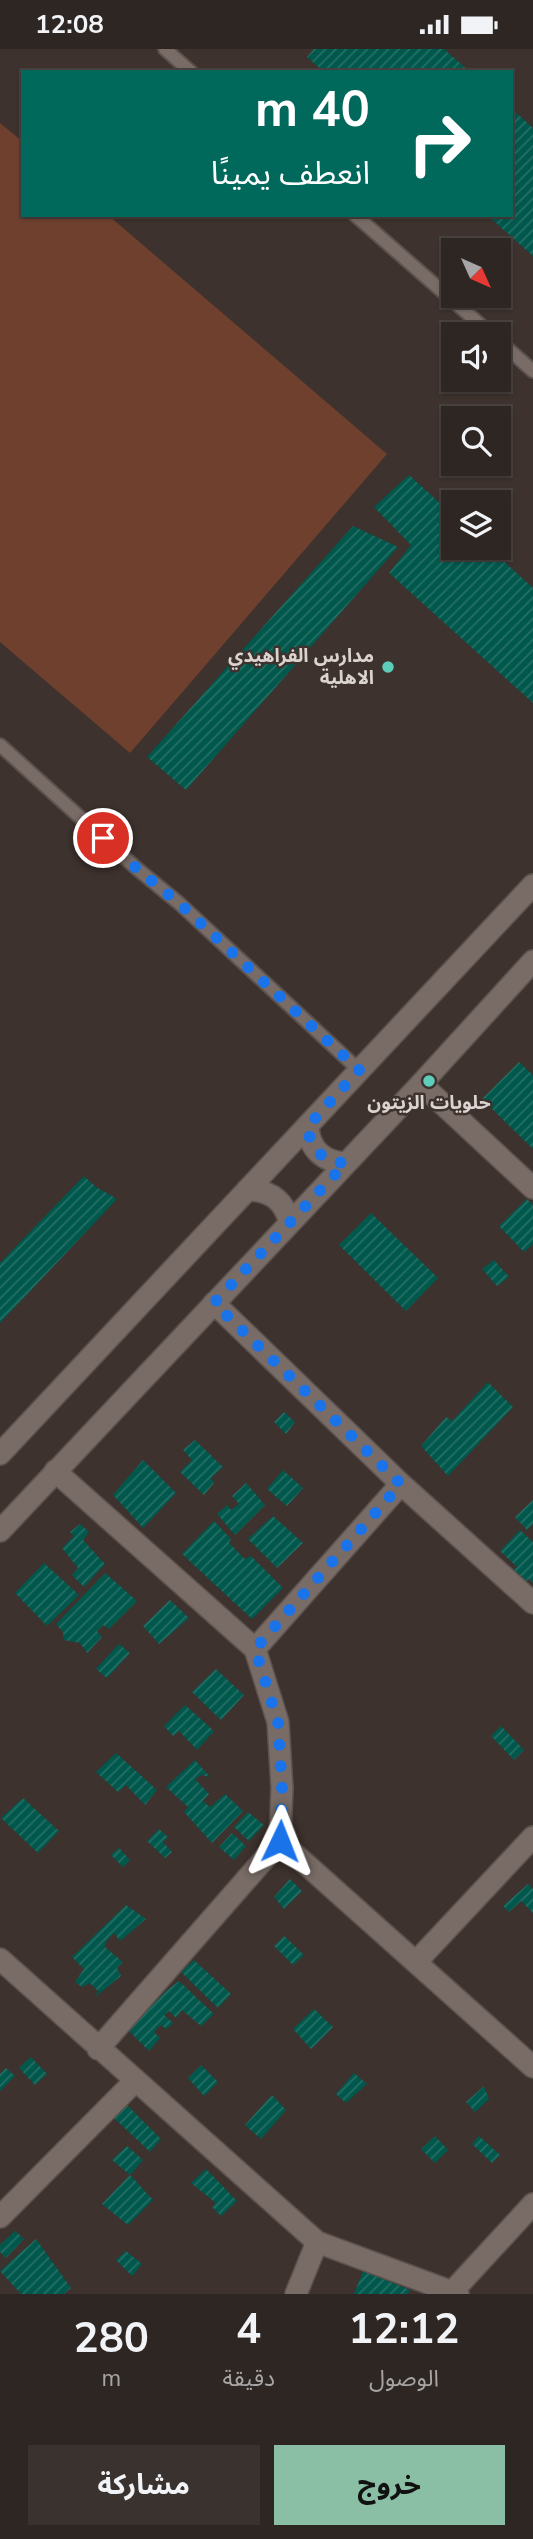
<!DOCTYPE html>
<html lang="ar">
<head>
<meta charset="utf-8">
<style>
  :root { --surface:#2e2622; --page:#3a322f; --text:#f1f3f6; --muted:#a7a5a5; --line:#494340; --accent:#8abfa5 }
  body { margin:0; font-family:"Nunito Sans","Noto Sans Arabic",sans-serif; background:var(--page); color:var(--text); direction:rtl; height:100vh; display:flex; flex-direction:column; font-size:26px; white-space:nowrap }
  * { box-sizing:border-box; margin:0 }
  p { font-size:23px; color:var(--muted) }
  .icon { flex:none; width:38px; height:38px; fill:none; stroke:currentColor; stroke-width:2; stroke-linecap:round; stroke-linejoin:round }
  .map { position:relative; height:2245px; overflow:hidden; direction:ltr }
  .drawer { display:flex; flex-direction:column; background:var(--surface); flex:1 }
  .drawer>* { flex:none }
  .top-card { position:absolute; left:21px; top:21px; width:492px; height:147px; border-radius:0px; box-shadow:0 2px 5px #0004,0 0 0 2px var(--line); direction:rtl; background:#00695c; color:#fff; overflow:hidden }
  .needle { width:46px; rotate:135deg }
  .tools { position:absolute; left:441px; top:189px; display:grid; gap:14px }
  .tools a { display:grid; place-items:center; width:70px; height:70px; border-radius:0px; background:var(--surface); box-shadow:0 2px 5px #0004,0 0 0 2px var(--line); font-size:35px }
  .pin { position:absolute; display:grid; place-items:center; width:60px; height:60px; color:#fff; margin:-30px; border:4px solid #fff; border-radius:50%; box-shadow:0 2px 7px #0007 }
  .me { position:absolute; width:77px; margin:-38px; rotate:2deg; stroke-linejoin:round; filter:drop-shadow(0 0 5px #0008) }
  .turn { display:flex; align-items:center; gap:24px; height:147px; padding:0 28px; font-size:32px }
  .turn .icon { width:91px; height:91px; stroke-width:2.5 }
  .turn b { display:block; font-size:49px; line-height:60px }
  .eta { display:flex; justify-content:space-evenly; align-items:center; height:119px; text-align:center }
  .eta b { font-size:42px; font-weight:700; line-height:49px }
  .button { display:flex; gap:14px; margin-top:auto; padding:14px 28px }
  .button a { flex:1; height:80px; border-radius:0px; background:var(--accent); color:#111; font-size:28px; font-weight:700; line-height:80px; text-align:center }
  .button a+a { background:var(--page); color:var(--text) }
  .status { display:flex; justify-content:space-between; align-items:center; height:49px; padding:0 35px; background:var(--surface); direction:ltr }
  .status svg { height:19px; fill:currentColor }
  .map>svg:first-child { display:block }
  .garden { fill:#70402e }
  .building { fill:url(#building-hatch) }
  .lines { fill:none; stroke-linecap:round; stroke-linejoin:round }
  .lane-casing { stroke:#5b514d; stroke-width:16 }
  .street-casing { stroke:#5b514d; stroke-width:24 }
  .secondary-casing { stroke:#5b514d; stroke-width:24 }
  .lane { stroke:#796c67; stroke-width:12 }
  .street { stroke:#796c67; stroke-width:21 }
  .secondary { stroke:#796c67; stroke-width:21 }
  .route { stroke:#1a73e8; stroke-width:12; stroke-dasharray:0 21.6 }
  .poi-dot { fill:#5ccebb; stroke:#3d322d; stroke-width:2.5 }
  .labels { text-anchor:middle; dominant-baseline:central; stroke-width:5; stroke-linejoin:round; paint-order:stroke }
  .poi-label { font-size:19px; font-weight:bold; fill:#dad3d0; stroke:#3d322d; text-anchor:end }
</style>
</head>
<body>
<div class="status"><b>12:08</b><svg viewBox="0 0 49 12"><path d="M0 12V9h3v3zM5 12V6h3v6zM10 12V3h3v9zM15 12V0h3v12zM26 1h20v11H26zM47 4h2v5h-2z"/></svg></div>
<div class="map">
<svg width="533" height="2245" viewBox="0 0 533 2245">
  <defs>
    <pattern id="building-hatch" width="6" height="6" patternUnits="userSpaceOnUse" patternTransform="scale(1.75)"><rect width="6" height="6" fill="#00584d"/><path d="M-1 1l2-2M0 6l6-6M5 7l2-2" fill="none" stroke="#256f66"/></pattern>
  </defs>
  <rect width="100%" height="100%" fill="#3d322d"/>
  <path class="garden" d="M0,74L23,93V166H108L387,405L130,704L0,593Z"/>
  <path class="building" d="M314,0H444L470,23H324L307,8Z
    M511,59L533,79V207L487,166H511Z
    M409,426L453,466V499H489L533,539V654L389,524L411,496L374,458Z
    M353,477L398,498L186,741L147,708Z
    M519,1013L533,1026V1100L482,1050Z
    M84,1127L96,1138L117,1150L0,1274V1214Z
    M527,1150L533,1156V1195L524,1203L499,1177Z
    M371,1164L438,1229L406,1262L339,1196Z
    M494,1211L509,1228L497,1237L482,1220Z
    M488,1333L513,1358L448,1427L421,1397L446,1368L452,1372Z
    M284,1363L295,1373L286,1385L274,1373Z
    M195,1391L223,1418L211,1429L214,1434L204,1446L180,1423L192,1411L183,1401Z
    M143,1411L176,1444L143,1479L113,1446Z
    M283,1421L303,1439L287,1457L267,1440Z
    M246,1434L265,1456L235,1486L217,1465L227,1456L231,1461L239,1455L232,1447Z
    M533,1451V1475L527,1481L515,1468Z
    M273,1467L303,1494L277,1519L248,1490Z
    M214,1472L231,1490L229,1494L245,1510L251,1507L283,1539L252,1570L182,1505Z
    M80,1475L89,1483L83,1491L105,1515L84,1538L72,1526L78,1519L62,1499L74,1487L70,1483Z
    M520,1481L533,1493V1534L528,1530L526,1533L513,1521L517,1518L500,1502Z
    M44,1514L79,1546L47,1577L15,1544Z
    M105,1524L137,1552L109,1580L103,1576L97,1582L102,1588L87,1604L80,1594L64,1591L63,1583L56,1575Z
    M170,1551L189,1569L159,1595L143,1577Z
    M119,1595L130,1604L107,1629L96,1620Z
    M216,1620L244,1646L221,1671L192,1643Z
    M185,1656L214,1682L197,1701L179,1682L173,1687L164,1677Z
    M501,1677L524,1701L514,1711L491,1687Z
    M116,1704L157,1741L145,1756L126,1736L118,1743L96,1723Z
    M195,1711L210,1728L201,1726L195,1730L209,1745L203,1752L210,1758L225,1745L243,1762L212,1794L184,1763L188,1758L166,1738Z
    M23,1749L59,1782L38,1804L1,1769Z
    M248,1763L264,1776L249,1792L234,1778Z
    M159,1780L168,1788L163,1793L172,1803L165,1809L147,1792Z
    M232,1784L246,1797L234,1811L219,1798Z
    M119,1799L130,1811L123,1818L111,1806Z
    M290,1830L302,1842L284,1860L274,1848Z
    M528,1835L533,1840V1864L521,1852L509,1863L503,1857Z
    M126,1856L146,1870L120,1892L114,1884L107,1891L105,1898L123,1913L117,1919L121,1927L95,1948L98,1942L90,1934L82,1938L75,1933L84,1920L72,1908Z
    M284,1887L304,1906L293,1916L274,1897Z
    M194,1911L231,1945L218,1959L181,1923Z
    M179,1932L214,1965L201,1977L182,1961L176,1969L169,1962L164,1966L173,1974L167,1980L160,1976L154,1983L160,1989L149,2002L128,1981L166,1942Z
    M314,1960L333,1978L311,2000L293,1980Z
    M31,2008L47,2025L35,2036L19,2019Z
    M201,2016L218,2033L204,2047L188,2029Z
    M6,2019L15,2027L0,2042V2025Z
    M354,2024L367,2035L346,2054L336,2045Z
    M484,2037L489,2050L475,2063L466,2053Z
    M272,2046L286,2061L261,2090L245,2076Z
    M127,2056L161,2090L150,2103L114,2069Z
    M435,2087L448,2101L435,2114L421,2100Z
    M479,2087L500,2106L492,2114L472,2095Z
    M127,2097L143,2111L130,2126L153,2151L128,2176L102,2155L130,2126L112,2111Z
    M206,2120L237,2152L221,2167L212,2158L216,2154L191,2134Z
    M15,2182L24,2190L6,2209L0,2203V2196Z
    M36,2190L71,2239L64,2245H21L0,2222Z
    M126,2202L142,2215L132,2227L116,2211Z
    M363,2222L410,2241L408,2245H354Z"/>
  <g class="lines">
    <defs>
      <path id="lane" d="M165,0L191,23
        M355,166L491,285
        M499,292L533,322
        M0,696L135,818L180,855L359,1021"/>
      <path id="street" d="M421,1035L533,1139
        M214,1254L401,1435L533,1554
        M55,1422L255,1600L278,1673L282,1739L280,1792L98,2000
        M255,1600L401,1435
        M280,1792L533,2018
        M0,1910L317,2193L458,2245
        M416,1913L533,1788
        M0,2168L135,2032
        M452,2243L533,2155
        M296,2245L317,2193"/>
      <path id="secondary" d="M308,1077C309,1100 323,1113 346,1114
        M247,1141C270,1141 284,1151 290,1174
        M0,1405L533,836
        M0,1482L421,1035L533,912"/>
    </defs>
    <use href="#lane" class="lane-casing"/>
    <use href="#street" class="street-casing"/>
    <use href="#secondary" class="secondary-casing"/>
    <use href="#lane" class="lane"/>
    <use href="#street" class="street"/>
    <use href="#secondary" class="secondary"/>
  </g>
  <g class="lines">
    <path class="route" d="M103,789L135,818L180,855L359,1021L308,1077C309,1100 323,1113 346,1114L214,1254L401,1435L255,1600L278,1673L282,1739L280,1792"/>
  </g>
  <g class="poi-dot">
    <circle cx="388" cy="618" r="7"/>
    <circle cx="429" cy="1032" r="7"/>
  </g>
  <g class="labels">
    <g class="poi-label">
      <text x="374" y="607">مدارس الفراهيدي<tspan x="374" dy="22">الاهلية</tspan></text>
      <text x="429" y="1054" text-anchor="middle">حلويات الزيتون</text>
    </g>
  </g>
</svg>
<div class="tools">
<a><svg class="needle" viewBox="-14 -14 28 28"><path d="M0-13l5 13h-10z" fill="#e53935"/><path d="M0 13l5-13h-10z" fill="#a7a5a5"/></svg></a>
<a><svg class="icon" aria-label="sound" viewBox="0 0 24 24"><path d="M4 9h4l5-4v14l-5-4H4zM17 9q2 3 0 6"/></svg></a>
<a><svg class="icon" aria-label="search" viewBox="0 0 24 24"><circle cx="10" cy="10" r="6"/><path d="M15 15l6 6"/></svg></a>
<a><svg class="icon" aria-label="layers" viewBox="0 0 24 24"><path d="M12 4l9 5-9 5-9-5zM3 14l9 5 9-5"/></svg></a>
</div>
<div class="pin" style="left:103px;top:789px;background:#d93025"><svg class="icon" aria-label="arrive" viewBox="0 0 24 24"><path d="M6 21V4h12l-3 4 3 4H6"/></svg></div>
<svg class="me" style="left:280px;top:1792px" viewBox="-20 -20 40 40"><path d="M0-17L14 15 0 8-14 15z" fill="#1a73e8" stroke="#fff" stroke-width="4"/></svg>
<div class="top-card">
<div class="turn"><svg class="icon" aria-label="right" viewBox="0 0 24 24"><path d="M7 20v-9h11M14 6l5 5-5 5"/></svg><div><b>40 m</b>انعطف يمينًا</div></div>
</div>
</div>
<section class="drawer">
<div class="eta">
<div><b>12:12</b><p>الوصول</p></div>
<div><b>4</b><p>دقيقة</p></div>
<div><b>280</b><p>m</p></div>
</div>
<div class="button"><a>خروج</a><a>مشاركة</a></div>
</section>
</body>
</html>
